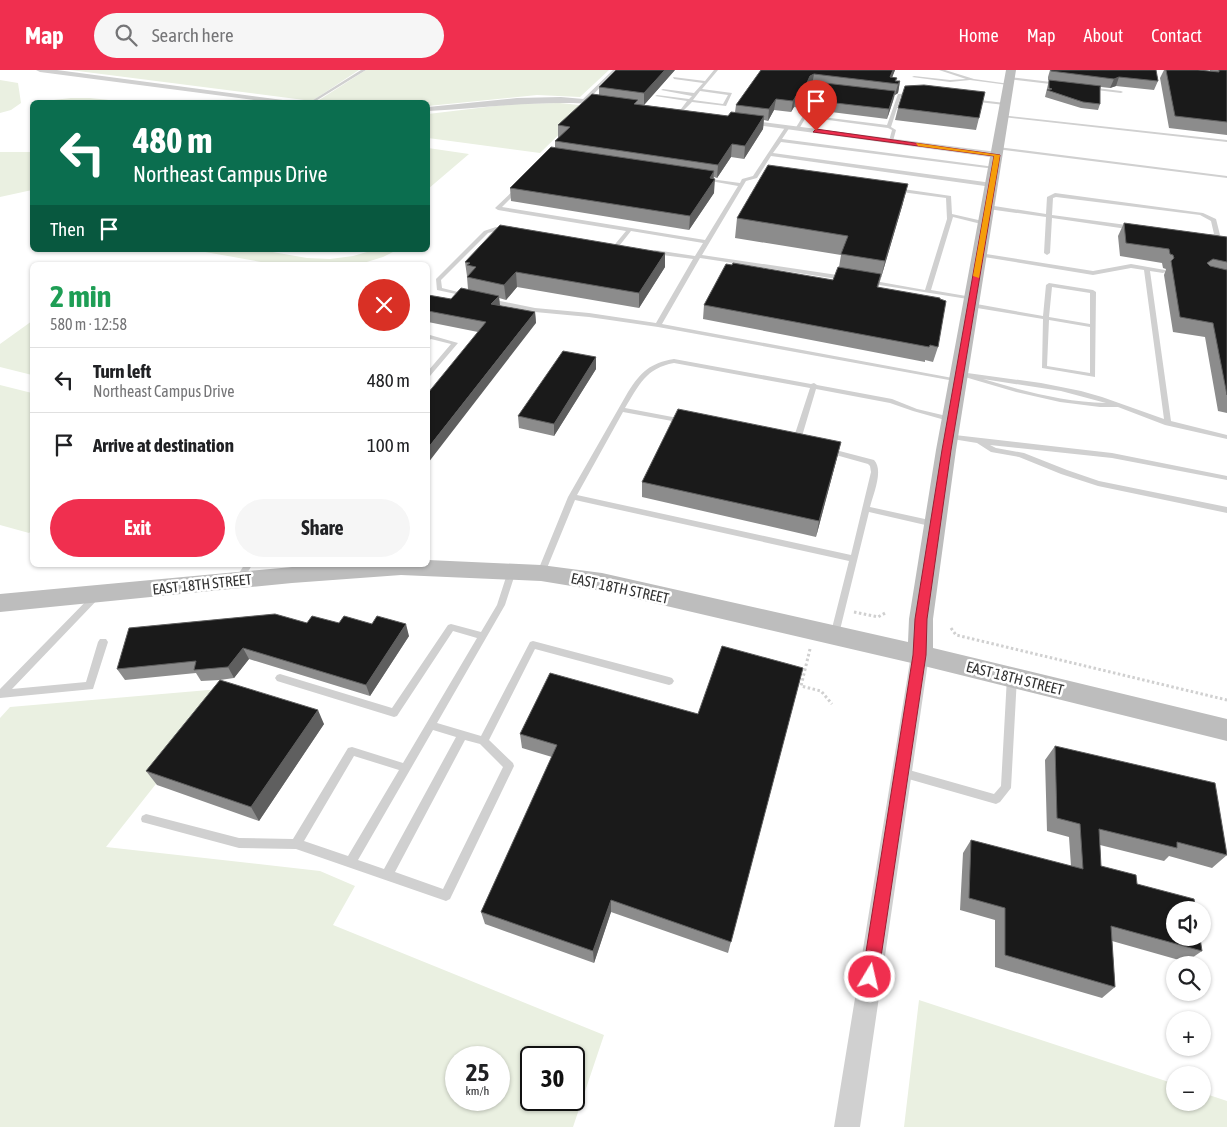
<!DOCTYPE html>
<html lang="en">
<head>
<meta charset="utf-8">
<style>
  :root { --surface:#fff; --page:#f6f6f6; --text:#202124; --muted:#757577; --line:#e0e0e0; --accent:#f02f4f }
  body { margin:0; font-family:"Asap Condensed",sans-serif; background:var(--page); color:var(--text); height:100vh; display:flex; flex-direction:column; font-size:19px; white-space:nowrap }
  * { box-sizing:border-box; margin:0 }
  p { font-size:16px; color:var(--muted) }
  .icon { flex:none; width:28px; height:28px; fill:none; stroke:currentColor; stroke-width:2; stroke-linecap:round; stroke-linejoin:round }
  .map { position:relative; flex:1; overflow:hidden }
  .side { position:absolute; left:30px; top:192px; width:400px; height:305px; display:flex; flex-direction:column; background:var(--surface); border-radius:8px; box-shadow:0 1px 4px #0004 }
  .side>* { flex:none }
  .hud { position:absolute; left:30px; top:30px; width:400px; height:152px; border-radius:8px; box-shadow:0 1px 4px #0004; background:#0b6e4f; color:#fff; overflow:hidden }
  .controls { position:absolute; left:1166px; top:831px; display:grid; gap:10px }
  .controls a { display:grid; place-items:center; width:45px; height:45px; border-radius:50%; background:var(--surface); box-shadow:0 1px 4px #0004; font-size:25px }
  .speed { position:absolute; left:445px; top:976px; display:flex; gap:10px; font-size:25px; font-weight:700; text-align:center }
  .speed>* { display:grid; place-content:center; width:65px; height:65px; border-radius:50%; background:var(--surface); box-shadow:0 1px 4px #0004; line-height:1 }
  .speed small { font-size:12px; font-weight:400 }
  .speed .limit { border:2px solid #111; border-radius:8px; background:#fff; color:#111 }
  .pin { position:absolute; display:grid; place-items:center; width:42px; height:42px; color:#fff; margin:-51px -21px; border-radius:50% 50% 50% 0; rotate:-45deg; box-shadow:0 0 5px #0007 }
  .pin .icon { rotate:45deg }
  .me { position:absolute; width:55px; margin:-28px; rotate:9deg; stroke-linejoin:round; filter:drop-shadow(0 0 4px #0008) }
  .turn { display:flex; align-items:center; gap:18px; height:105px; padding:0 20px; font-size:22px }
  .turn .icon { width:65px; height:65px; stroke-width:2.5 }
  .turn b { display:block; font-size:35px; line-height:42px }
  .then { display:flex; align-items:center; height:48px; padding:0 20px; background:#0003; gap:10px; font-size:19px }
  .round { display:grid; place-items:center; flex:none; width:52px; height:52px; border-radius:26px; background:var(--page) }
  .head { display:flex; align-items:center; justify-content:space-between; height:85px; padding:0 20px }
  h1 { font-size:30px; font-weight:700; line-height:38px; color:#1e9e55 }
  .cta { display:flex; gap:10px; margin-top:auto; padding:10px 20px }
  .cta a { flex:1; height:58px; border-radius:30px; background:var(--accent); color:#fff; font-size:20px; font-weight:700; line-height:58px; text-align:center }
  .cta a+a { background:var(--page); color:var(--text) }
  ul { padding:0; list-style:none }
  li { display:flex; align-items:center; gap:15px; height:65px; padding:0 20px; border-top:1px solid var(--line) }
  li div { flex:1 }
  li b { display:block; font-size:19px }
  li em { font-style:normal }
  header { display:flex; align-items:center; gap:30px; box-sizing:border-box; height:70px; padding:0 25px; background:var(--accent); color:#fff }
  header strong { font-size:24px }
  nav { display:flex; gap:28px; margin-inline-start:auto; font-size:18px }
  .search { width:350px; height:45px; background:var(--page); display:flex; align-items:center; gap:12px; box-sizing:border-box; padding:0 18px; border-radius:28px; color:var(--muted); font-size:19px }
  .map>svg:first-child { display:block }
  .green { fill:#eaf0e1; fill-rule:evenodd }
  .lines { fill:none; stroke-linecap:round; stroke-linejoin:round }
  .path { stroke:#d0d0d0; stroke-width:3; stroke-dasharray:2.5 2.5; stroke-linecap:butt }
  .lane { fill:#d0d0d0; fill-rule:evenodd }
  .street { fill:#d0d0d0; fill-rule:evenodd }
  .secondary { fill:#bdbdbd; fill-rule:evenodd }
  .wall { fill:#8c8c8c }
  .shaded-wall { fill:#5f5f5f }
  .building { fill:#1a1a1a; stroke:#5f5f5f }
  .route { fill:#f02f4f; stroke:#9c1f33 }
  .slow { fill:#f59e0b }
  .labels { text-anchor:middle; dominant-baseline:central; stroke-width:5; stroke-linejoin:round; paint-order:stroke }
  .street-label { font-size:15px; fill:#333; stroke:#fff }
</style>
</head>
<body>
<header>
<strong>Map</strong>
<div class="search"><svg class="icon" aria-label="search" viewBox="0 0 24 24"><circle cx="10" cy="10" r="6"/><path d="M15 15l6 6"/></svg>Search here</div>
<nav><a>Home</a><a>Map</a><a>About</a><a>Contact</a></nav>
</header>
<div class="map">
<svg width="1227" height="1057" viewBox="0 0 1227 1057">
  <rect width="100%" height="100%" fill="#fff"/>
  <path class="green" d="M70,0H359L312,31Z
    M366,0H609L580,27L537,25L428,36V32H316Z
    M0,10L18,13L21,33L11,40L0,43Z
    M71,28H90L128,32H36Z
    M560,33L588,36L540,83L428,68V44L513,34Z
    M428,78L469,84L428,119Z
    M0,82H32V120L0,127Z
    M194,180H261L307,188L330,189L353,186L374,180H397L383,187L357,195H278Z
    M32,251V305L0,297V274Z
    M0,315L32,323V460L29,463L0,455Z
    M232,618L106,777L320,801L355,816L333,855L604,965L573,1057H0V648L10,637ZM456,988H499V1030H456ZM531,988H574V1030H531Z
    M919,930L1175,1014V1032H1202L1203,1023L1227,1031V1057H904Z"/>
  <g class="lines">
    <path class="path" d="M854,542L878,547L887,542
      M951,558L956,565L1227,630
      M810,579L801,616L821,621L832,634"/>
    <path class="lane" d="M361,0H366L314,32H310Z
      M613,0H617L586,32H582V30Z
      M714,0H718L702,19L732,23L726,36L692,32L680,44L678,43L687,31L655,26L657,25L689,29L692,26L661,20L663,19L694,23L703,13L674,9L673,7L705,11ZM700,21L728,25L723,34L693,30Z
      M939,0H945L974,9L1010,14L1008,15L970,10L950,12L912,7L914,6L950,10L966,9Z
      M1009,7L1059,13L1061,14L1059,15L1008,9Z
      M811,17L827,20L825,21L813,19L803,43L806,45L887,55L898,24L913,23L915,24L901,26L891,57L896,60L893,71L891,72L889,71L892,60L888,58L806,47L799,59H795L803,46L799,43Z
      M1089,17L1121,21L1123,22L1121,23L1088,19Z
      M971,29L1005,33L1007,34L1005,35L969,31Z
      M1001,45L1227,70V72L1003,47Z
      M786,56L790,57L782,69L995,97L997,98L995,99L781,72L773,83L992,113L995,115L992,117L771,86L757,108L746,111L702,185L844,206L847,208L844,210L700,188L662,254L958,309L960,310V312L658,257L589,247L535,242L490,233L487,231L490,229L535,238L589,243L656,253L693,189L655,184L652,182L655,180L695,186L703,173L631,161L616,180L614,181L611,179L626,161L498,140L495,138L517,117L520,119L502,137L705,170L738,116L705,110H703V108L740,113L742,109L753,106Z
      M998,77L1227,106V108L996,79V78Z
      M896,118L951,126L952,144L987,152L988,153L985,155L953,147L931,220L972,227L975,229L974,230L867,213L866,212L869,210L925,220L947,149L946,128L894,121V119Z
      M1055,123L1203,143L1216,149L1220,165L1212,169L1202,168V166L1214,164L1211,151L1200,145L1056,127L1053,128L1052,145L1134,156L1137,158L1134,160L1052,148L1050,183L1047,185L1044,183L1046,147L988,139L985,137L988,135L1046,144L1047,127Z
      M496,157L509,161L506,163L496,161L488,163L441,210L442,218L470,225V227L437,220L436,209L484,161Z
      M980,183L1093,201L1131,194L1165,200V202L1163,203L1150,201L1171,351L1227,365V369L1165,355L1118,337H1100L1060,332L1016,322L958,305V303L960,302L1041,313L1081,321L1102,327L1164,349L1144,200L1131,198L1093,205L978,186L977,185ZM983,309L1061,321L1106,333C1064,332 1023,321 983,309Z
      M1049,213L1093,220L1096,222L1095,307L1042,298L1043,249L971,237L968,235L971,233L1043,246L1046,215ZM1052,217L1090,223V254L1049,247ZM1049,250L1090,257V303L1047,296Z
      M430,265L458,273L430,306L428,307V301L451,274L431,269L428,271V266Z
      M674,289L811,314L814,313L817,315L892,329L917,339L955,348L956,350L952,352L913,341L890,333L816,319L800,373L796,375L792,373L810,318L674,293C646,298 639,315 625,338L683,349L687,351L683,353L623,342L577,425L851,485L871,402L870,396L868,394L825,382L824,380L828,378L874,390C884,400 873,425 870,437L934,451L938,454L934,457L869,442L838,568H832L830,566L849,491L575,430L545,503L544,505H538L537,503L568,427L628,322C641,302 650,293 674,289Z
      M946,364L1112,383L1227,406V410L1112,388L990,375L996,378L1024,383L1067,400L1099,411L1227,437V443L1098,416L1061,404L1019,387L991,382L977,373L946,368Z
      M244,495H252L242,512H236L235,510Z
      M512,498L516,501L505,535L437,653L481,666L530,572L533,571L669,607L672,608L674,611L672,614L669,615L535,579L489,670L513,693L514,696L450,829L446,831L296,779L239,778L142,752L141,749L142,746L146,744L239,768L293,769L348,678L352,677L403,693L477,568L453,561L397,646L394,647L277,611L275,608L277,605L280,604L392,638L448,555L451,554L481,562L497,535L508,501ZM433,660L456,667L384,799L358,790ZM465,670L480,674L503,697L443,819L395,802ZM354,686L399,700L348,786L304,771Z
      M98,521L101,522L102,524L101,526L12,619L86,612L98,572L100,569H106L108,572L93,619L0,628V619L95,522Z
      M1012,603L1015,604L1017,607L1011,718L1000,732L996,734L898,706L897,703L898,700L902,698L994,724L1001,716L1007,607L1009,604Z"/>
    <path class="street" d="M36,0H57L283,30L287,32H269L40,2Z
      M561,27L606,31L610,33L606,35C544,29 488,38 428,41V37L517,28Z
      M739,49L997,82L1001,85L997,88L742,53L738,51Z
      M920,578L926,580L929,585L860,1057H834L911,585L914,580Z"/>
    <path class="secondary" d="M1006,0H1016L956,380L933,549V578L1227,649V671L920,595L602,521L541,511L401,505L292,513L0,542V524L314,495H428V490L541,495L602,503L908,572L909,549L936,380Z"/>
  </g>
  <path class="wall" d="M675,0L644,35L728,46L735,42L736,35L761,0H895L892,7L897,8L896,11H900L898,23L895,25L887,49L807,39L808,30L814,15H812L808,17L799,38L794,37L791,42L774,40L768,51L764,50L763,59L744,89L731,87L717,108L714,107V123L689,160L511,131L510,118L555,78V71L559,68H558V55L599,25V17Z
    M1050,0H1156L1158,11L1154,20L1116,16L1110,18L1101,17L1100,20V34L1098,40L1081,38L1045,27L1049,10H1048V7Z
    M1164,0H1198L1210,1V0H1227V65L1169,58L1160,8Z
    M898,38L979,48L976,60L895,50Z
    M903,133L878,218L938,277L933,292L925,290V292L703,249L704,235L833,210L839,197L841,185L735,168L737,148Z
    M1124,153L1227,167V343L1218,341L1205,267L1173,262L1164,205L1166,199L1163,198L1162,193L1120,186L1118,166Z
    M665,183V197L639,238L517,217L506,230L499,228L500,236L535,242L536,253L478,262L428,252V225L451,229L468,219L467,207L468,206H467L465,192Z
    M596,287V299L554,366L519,358L518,346Z
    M841,372L816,467L642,427V412Z
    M307,553H339L409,566L370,626L249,589L234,608L220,610L324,654L259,751L157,715L146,701L220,610L201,611L196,603L125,610L117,599Z
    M803,598L728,883L611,842L594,893L485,854L481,842L552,687L522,678L520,664L698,644Z
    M1055,676L1227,785L1212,798L1169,786L1164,791L1100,775L1101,796L1137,814L1202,881L1186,892L1112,871L1115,917L1102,928L995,897V850L960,840L963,783L971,770L1071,796L1069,767L1047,761L1045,690Z"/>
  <path class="shaded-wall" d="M665,0H675L644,35V23Z
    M893,0H895L890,13V7Z
    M814,4L812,15L808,17L799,38L801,26L810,6Z
    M1119,7L1116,16L1110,18L1114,9Z
    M900,11L898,23L895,25L898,14Z
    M895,21L893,31L887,49L889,39Z
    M796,26L794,37L791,42L793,31Z
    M776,29L774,40L768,51L769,39Z
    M764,46L763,59L744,89L745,76Z
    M732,74L731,87L717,108L718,95Z
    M714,101L713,111L715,109L714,123L689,160L690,146L710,108Z
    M908,114L903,133L880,211L885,191Z
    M665,183V197L639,238V223Z
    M516,202L517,217L506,230L504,215Z
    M499,226L500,237L491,234Z
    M535,242L536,253L428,393V378Z
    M596,287V299L554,366V354Z
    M841,372L837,388L816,467L819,451Z
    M406,554L409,566L370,626L366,615Z
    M243,578L249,589L234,608L228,597Z
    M318,640L324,654L259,751L251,737Z
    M611,830V842L594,893L593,881Z"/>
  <path class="building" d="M616,0H665L644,23L599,17Z
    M761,0H893L890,7L897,8L895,11H900L898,14L814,4L810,6L801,26H796L793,31L776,29L769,39L736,35Z
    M1051,0H1156L1158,11L1119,7L1114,9L1051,1Z
    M1166,0H1198L1219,2V0H1227V52L1175,46Z
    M1049,10L1101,16L1100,17V34L1083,32L1047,20L1052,19L1049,18Z
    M816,12L895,21L889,39L808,30Z
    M924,15L985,22L979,48L898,38L905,16Z
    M592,24L638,30L634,34L728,46L731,42L764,46L745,76L732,74L718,95L555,71L570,57L558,55Z
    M551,77L714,101L710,108L715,109L690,146L510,118Z
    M768,95L908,114L885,191L841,184L848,166L737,148Z
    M1124,153L1227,167V192L1213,189L1207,193L1210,196L1227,200V325L1213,253L1180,247L1171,191L1174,188L1173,185L1170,184L1169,179L1126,173Z
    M500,155L665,183L639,223L516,202L504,215L467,207L476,197L467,195L470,193L465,192Z
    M733,193L833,210L838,197L881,204L877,217L940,228V229L946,231L938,277L930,275L929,277L704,235L726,194L732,195Z
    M461,218L499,226L491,234L535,242L428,378V323L486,252L428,241V225L451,229Z
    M563,281L596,287L554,354L518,346Z
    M678,339L841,372L819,451L642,412Z
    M275,544L307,553L312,546L339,553L344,546L372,554L377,546L406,554L366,615L243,578L228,597L194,600L196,591L117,599L129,558Z
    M722,576L803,598L731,872L611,830L593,881L481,842L557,675L520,664L550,603L698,644Z
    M220,610L318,640L251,737L146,701Z
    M1055,676L1215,713L1227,785L1177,772V778L1099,759L1101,796L1136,805L1137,814L1194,829L1196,840H1175V868H1200L1202,881L1111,856L1115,917L1005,885V838L969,828L971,770L1083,799L1080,754L1057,748Z"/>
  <path class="route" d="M816,59L1000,85L951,380L927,549L926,585L878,907L876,912L870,915L865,912L862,907L913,585L915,549L942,380L994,86L813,62Z"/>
  <path class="slow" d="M916,73L1000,85L979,208L973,206L994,86L918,76Z"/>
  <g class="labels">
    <g class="street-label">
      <text transform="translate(202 514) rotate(-6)">EAST 18TH STREET</text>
      <text transform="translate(620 518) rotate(12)">EAST 18TH STREET</text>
      <text transform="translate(1015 608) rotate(14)">EAST 18TH STREET</text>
    </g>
  </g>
</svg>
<div class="controls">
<a><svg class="icon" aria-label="sound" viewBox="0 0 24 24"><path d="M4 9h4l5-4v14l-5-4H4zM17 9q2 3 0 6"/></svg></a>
<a><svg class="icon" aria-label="search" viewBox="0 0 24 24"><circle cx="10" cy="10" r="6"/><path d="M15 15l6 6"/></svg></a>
<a>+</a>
<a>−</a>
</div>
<div class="speed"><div>25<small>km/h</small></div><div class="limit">30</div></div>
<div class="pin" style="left:816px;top:61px;background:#d93025"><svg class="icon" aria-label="arrive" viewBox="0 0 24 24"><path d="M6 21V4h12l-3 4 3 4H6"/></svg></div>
<svg class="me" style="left:870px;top:907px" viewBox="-20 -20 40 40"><circle r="17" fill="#f02f4f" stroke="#fff" stroke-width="3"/><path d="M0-11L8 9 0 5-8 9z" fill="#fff"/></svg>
<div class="hud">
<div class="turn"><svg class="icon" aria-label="left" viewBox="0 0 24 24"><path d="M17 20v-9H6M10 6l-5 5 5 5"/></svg><div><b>480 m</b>Northeast Campus Drive</div></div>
<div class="then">Then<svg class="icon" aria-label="arrive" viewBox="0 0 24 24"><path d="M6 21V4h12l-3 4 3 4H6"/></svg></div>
</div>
<section class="side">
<div class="head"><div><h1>2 min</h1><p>580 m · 12:58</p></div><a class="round" style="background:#d93025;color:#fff"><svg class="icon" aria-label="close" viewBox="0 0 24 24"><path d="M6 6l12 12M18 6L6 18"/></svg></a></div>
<ul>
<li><svg class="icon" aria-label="left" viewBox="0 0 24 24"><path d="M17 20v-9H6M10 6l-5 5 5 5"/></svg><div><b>Turn left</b><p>Northeast Campus Drive</p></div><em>480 m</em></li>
<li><svg class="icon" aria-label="arrive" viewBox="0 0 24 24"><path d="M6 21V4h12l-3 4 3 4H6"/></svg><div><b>Arrive at destination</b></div><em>100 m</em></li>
</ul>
<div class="cta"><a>Exit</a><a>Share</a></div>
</section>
</div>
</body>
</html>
